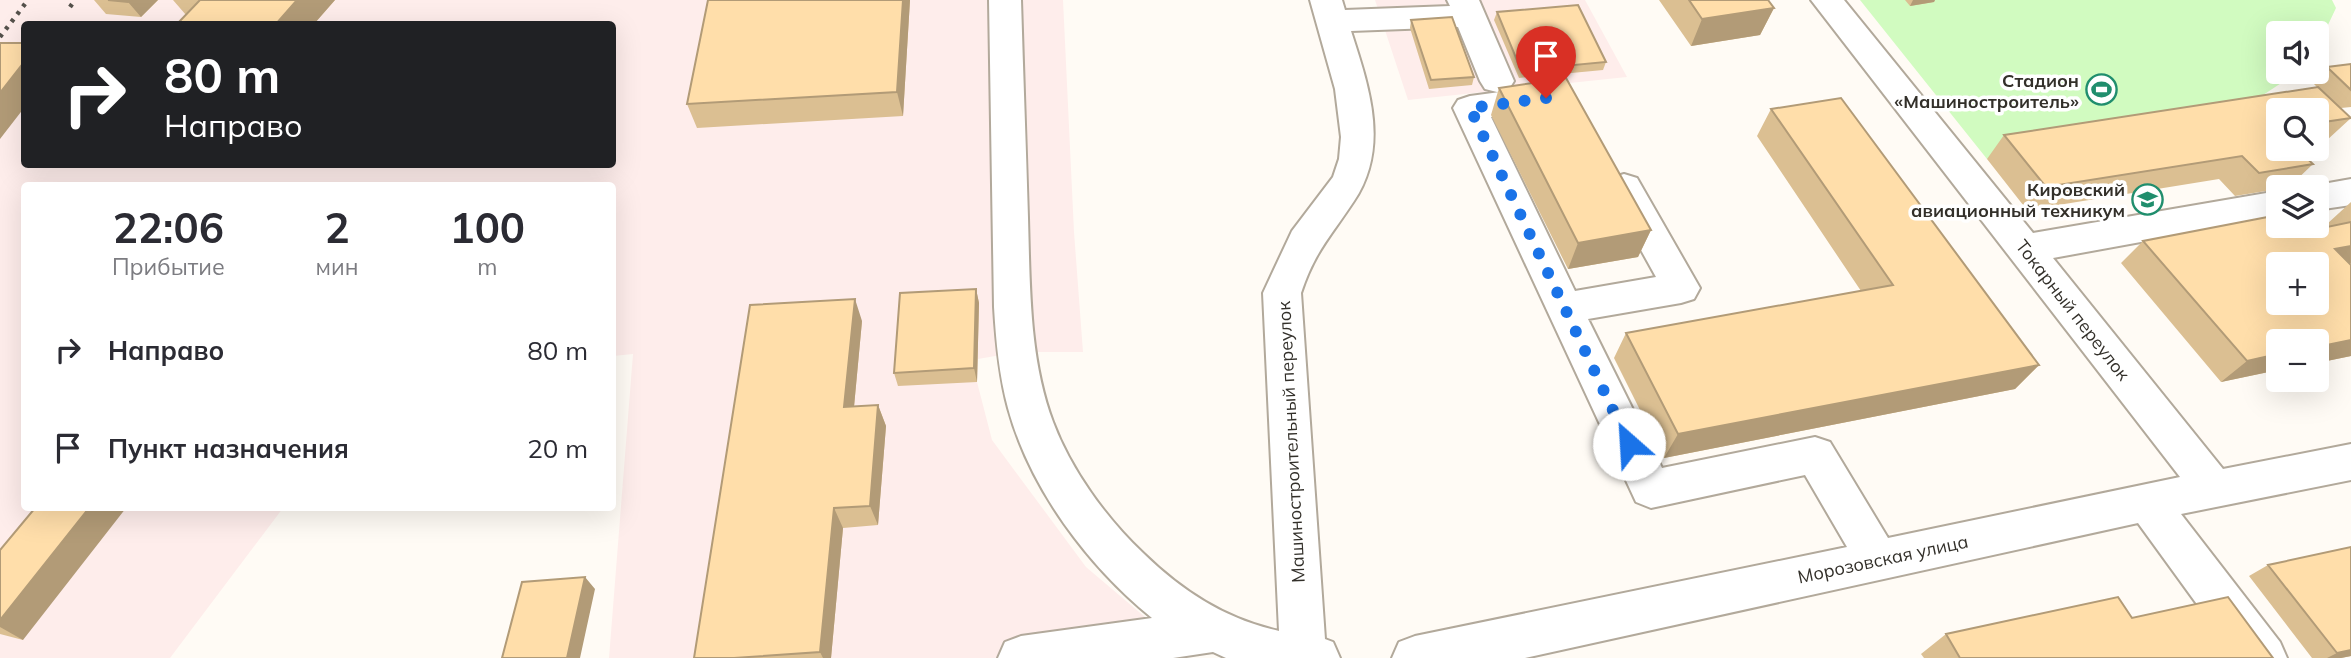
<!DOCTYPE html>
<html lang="ru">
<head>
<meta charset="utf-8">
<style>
  :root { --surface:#fff; --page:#f7f7f7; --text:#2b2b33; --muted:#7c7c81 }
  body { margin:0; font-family:Mulish,sans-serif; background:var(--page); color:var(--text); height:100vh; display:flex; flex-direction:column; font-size:26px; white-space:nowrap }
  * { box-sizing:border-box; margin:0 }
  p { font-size:23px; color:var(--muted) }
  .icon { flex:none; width:38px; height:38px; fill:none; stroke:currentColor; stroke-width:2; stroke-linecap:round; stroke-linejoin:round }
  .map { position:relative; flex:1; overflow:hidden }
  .side { position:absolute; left:21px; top:182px; width:595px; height:329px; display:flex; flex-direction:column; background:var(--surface); border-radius:7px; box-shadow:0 7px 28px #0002 }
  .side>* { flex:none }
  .hud { position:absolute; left:21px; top:21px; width:595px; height:147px; border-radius:7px; box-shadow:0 7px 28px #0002; background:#202124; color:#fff; overflow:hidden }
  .fabs { position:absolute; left:2266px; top:21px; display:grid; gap:14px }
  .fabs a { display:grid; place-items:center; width:63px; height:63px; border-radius:7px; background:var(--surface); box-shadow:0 7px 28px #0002; font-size:35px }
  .pin { position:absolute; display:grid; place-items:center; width:60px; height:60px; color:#fff; margin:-72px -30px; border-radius:50% 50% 50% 0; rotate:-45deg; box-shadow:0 0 7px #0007 }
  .pin .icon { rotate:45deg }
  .me { position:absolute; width:77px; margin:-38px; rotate:334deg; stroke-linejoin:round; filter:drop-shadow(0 0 5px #0008) }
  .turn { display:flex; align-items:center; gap:24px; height:147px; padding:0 28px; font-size:32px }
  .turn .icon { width:91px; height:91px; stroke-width:2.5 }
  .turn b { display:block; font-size:49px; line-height:60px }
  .eta { display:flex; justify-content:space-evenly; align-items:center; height:119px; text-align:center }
  .eta b { font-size:42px; font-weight:700; line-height:49px }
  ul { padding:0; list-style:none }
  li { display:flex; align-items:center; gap:21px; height:98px; padding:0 28px }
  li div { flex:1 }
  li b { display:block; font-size:26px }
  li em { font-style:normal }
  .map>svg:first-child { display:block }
  .industrial { fill:#feedeb; fill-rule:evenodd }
  .green { fill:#d1fbc0 }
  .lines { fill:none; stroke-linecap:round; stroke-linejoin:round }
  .minor-casing { stroke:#b2a99b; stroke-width:4 }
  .minor { fill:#fff; fill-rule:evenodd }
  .rail { stroke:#54514b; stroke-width:4.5; stroke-dasharray:3.5 6; stroke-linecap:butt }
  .wall { fill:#dbbf92 }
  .shaded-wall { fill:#b29b77 }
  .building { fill:#ffdeaa; stroke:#b29b77; stroke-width:2; fill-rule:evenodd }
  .route { stroke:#1a73e8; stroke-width:12; stroke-dasharray:0 21.6 }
  .labels { text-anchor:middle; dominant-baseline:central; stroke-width:7; stroke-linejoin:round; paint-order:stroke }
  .poi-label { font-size:18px; font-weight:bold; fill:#33302a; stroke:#fff; text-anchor:end }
  .street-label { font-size:18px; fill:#33302a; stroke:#fff }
</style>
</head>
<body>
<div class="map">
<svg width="2351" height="658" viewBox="0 0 2351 658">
  <rect width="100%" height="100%" fill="#fffbf5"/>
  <path class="industrial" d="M0,0H1063L1074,232L1083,352H1018L978,359L977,382L992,440L1086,567L1165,634L1108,658H609L633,354L613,356L612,186H24V508H283L170,658H0ZM24,24H612V164H24Z
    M1375,0H1585L1627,77L1408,100Z"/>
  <path class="green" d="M1860,0H2332L2336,8L2317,48V33H2278V72H2298L2248,105L2193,127L1987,159Z"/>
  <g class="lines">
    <defs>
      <path id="minor" d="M989,0H1021C1023,73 1026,145 1028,218C1030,286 1029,358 1053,422C1071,470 1106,518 1143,553C1182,591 1225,619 1279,631L1263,293L1292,231L1333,177L1339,159L1341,137L1335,89L1310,0H1342L1345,10L1450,6L1447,0H1479L1514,81L1509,89L1497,92L1485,89L1480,81L1458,27L1351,31C1369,87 1390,147 1354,201C1331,236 1315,251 1301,293L1325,639L1333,642L1340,658H1226L1213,652L1173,658H998L1005,642L1021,636L1152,618C1088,566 1030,489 1008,408C999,375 996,341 994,307Z
        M1811,0H1844L2033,233L2278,191V217L2053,258L2223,469L2351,444V480L2181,514L2280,642L2287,658H2236L2138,523L1525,658H1392L1399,642L1415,636L1847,547L1805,475L1651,508L1636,502L1453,108L1458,100L1470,96L1545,86L1557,90L1562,98L1557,106L1491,117L1575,291L1656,277L1606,187L1611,178L1624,174L1637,178L1700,288L1694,299L1681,303L1588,319L1662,468L1815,437L1830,442L1888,538L2180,477Z
        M2351,179V205L2317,210V187H2306Z"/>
    </defs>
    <use href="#minor" class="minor-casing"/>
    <use href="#minor" class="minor"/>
    <path class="rail" d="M70,7L75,0
      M0,37L28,0"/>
  </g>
  <path class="wall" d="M94,0H158L141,17L106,14Z
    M173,0H335L314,24H177L186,15Z
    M708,0H910L903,116L697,128L687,104Z
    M1659,0H1768L1774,8L1760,35L1691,46Z
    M1905,0H1935L1934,2L1910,6Z
    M1497,12L1606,62L1603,70L1519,78L1494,20Z
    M1411,20L1474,77L1472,85L1429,89L1410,28Z
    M2351,64V107L2341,108L2351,118L2326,141L2317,143V110H2278V149L2313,164L2289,187H2278V189L2235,196L2219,179L2027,210L1987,159L2004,135L2317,87L2312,82L2327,67Z
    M1499,88L1651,230L1638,257L1568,269L1491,115Z
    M1771,109L2039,365L2015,389L1664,458L1614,358L1626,333L1861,291L1757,136Z
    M2351,202V263L2349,264L2351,356L2317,363V341H2278V370L2221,382L2121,263L2143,241L2313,230L2329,227L2327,224Z
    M976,289L979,303L977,382L898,386L894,373Z
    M862,321L854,407L878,405L886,426L878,525L843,528L831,658H694Z
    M0,550L23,640L0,634Z
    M2268,565L2351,656L2341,658H2312L2249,576Z
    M1946,634L2273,658H1924L1921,654Z"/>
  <path class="shaded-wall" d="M131,0H158L141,17L128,2Z
    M297,0H335L314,24H276Z
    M903,0H910L903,116L897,92Z
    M1913,0H1935L1934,2L1910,6Z
    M1774,8L1760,35L1691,46L1702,19Z
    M24,62V108L0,139V93Z
    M1651,230L1638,257L1568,269L1578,243Z
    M2351,246V263L2317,270L2335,249Z
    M976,289L979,303L977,382L974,368Z
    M855,299L862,321L852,428L844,407Z
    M2351,340V356L2317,363V347Z
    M2278,354V370L2221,382L2247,361Z
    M2039,365L2015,389L1664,458L1678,434Z
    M878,405L886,426L878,525L870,506Z
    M89,508H126L23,640L0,627V620Z
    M834,508L843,528L831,658H823L820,652Z
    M585,577L595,589L580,658H567Z
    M2351,650V656L2341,658H2327L2337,653Z"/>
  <path class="building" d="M108,0H131L128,2Z
    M200,0H297L276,24H177Z
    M708,0H903L897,92L687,104Z
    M1689,0H1768L1774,8L1702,19Z
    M1578,5L1606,62L1521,70L1497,12Z
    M1452,17L1474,77L1431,80L1411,20Z
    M0,43H24V62L0,93Z
    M2351,64V90L2327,67Z
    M1566,78L1651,230L1578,243L1499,88Z
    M2318,87L2351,118L2317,123V110H2278V149H2297L2313,164L2259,173L2242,156L2046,187L2004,135Z
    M1841,98L2039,365L1678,434L1626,333L1893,285L1771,109Z
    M2278,215V226H2309L2313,230L2351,222V246L2335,249L2351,265V340L2317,347V341H2278V354L2247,361L2143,241ZM2278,264H2317V303H2278Z
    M976,289L974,368L894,373L900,293Z
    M855,299L844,407L878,405L870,506L834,508L820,652L734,658H694L750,305Z
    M35,508H89L0,620V550Z
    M2351,547V650L2337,653L2268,565Z
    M585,577L567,658H502L522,582Z
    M2118,597L2132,618L2228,597L2273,658H1960L1946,634Z"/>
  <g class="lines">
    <path class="route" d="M1546,98L1470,108L1629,444"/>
  </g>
  <defs>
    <symbol id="stadium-ring" viewBox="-11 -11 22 22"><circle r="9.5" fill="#fff" stroke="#208e6d" stroke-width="1.5"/><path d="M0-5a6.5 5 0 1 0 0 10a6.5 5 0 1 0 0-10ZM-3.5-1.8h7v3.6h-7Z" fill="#208e6d"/></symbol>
    <symbol id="university-ring" viewBox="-11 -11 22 22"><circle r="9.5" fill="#fff" stroke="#208e6d" stroke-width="1.5"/><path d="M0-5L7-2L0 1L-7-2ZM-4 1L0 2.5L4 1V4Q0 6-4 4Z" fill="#208e6d"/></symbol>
  </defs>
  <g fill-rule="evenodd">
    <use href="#stadium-ring" x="2084" y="72" width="35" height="35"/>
    <use href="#university-ring" x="2130" y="182" width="35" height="35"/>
  </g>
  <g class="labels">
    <g class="poi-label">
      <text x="2079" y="80">Стадион<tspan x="2079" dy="21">«Машиностроитель»</tspan></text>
      <text x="2125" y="189">Кировский<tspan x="2125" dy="21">авиационный техникум</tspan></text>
    </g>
    <g class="street-label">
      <text transform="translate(2073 310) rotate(52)">Токарный переулок</text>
      <text transform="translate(1291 442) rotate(-93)">Машиностроительный переулок</text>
      <text transform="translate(1883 559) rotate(-12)">Морозовская улица</text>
    </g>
  </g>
</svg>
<div class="fabs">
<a><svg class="icon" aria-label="sound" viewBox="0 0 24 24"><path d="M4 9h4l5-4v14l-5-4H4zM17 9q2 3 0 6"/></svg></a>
<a><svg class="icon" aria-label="search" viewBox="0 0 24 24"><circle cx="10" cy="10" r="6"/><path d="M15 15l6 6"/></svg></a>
<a><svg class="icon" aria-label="layers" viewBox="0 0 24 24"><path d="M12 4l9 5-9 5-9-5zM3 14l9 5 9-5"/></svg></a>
<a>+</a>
<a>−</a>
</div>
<div class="pin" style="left:1546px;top:98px;background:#d93025"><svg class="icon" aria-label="arrive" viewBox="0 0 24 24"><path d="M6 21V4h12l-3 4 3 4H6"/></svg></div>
<svg class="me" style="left:1629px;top:444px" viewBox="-20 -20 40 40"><circle r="19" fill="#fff"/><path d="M0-13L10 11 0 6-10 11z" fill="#1a73e8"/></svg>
<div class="hud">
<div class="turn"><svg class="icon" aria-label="right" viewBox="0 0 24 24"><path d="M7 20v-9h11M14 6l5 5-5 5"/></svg><div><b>80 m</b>Направо</div></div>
</div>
<section class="side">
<div class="eta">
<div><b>22:06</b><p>Прибытие</p></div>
<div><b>2</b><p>мин</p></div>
<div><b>100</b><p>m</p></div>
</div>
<ul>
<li><svg class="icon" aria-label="right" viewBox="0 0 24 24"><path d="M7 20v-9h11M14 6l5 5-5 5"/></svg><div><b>Направо</b></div><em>80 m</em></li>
<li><svg class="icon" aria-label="arrive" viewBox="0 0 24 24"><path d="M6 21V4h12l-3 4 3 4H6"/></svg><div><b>Пункт назначения</b></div><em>20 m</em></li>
</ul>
</section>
</div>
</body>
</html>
